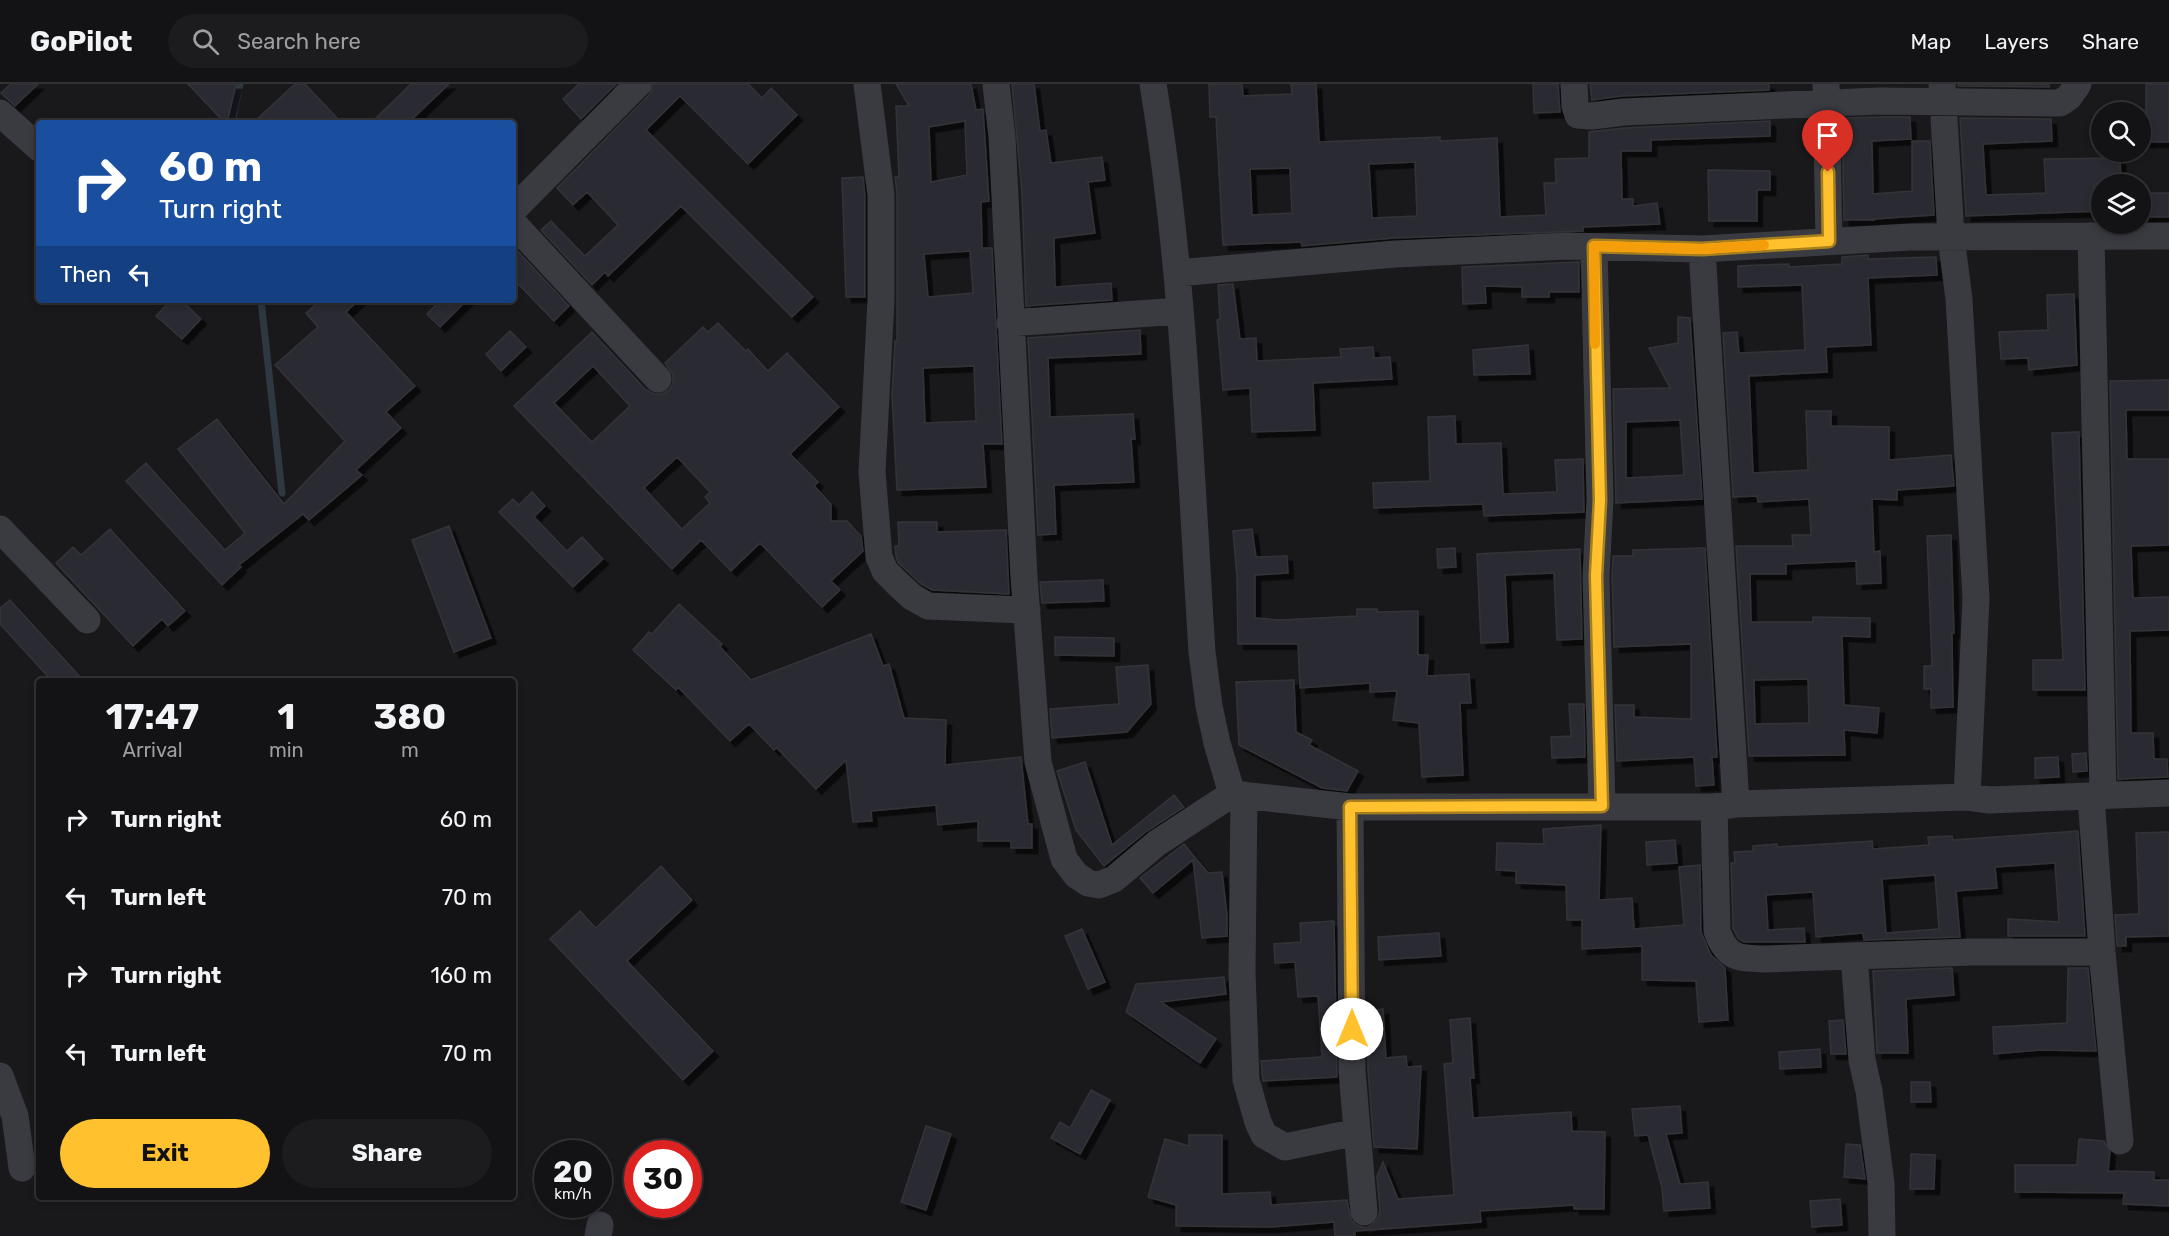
<!DOCTYPE html>
<html lang="en">
<head>
<meta charset="utf-8">
<style>
  :root { --surface:#131315; --page:#1c1c1e; --text:#f1f3f6; --muted:#9d9ea0; --line:#323234; --accent:#ffc22e }
  body { margin:0; font-family:Rubik,sans-serif; background:var(--page); color:var(--text); height:100vh; display:flex; flex-direction:column; font-size:22px; white-space:nowrap }
  * { box-sizing:border-box; margin:0 }
  p { font-size:20px; color:var(--muted) }
  .icon { flex:none; width:33px; height:33px; fill:none; stroke:currentColor; stroke-width:2; stroke-linecap:round; stroke-linejoin:round }
  .map { position:relative; flex:1; overflow:hidden }
  .panel { position:absolute; left:36px; top:594px; width:480px; height:522px; display:flex; flex-direction:column; background:var(--surface); border-radius:6px; box-shadow:0 3px 9px #0003,0 0 0 2px var(--line) }
  .panel>* { flex:none }
  .hud { position:absolute; left:36px; top:36px; width:480px; height:183px; border-radius:6px; box-shadow:0 3px 9px #0003,0 0 0 2px var(--line); background:#1a4fa0; color:#fff; overflow:hidden }
  .fabs { position:absolute; left:2091px; top:18px; display:grid; gap:12px }
  .fabs a { display:grid; place-items:center; width:60px; height:60px; border-radius:50%; background:var(--surface); box-shadow:0 3px 9px #0003,0 0 0 2px var(--line); font-size:30px }
  .speed { position:absolute; left:534px; top:1056px; display:flex; gap:12px; font-size:30px; font-weight:700; text-align:center }
  .speed>* { display:grid; place-content:center; width:78px; height:78px; border-radius:50%; background:var(--surface); box-shadow:0 3px 9px #0003,0 0 0 2px var(--line); line-height:1 }
  .speed small { font-size:15px; font-weight:400 }
  .speed .limit { border:9px solid #d22; background:#fff; color:#111 }
  .pin { position:absolute; display:grid; place-items:center; width:51px; height:51px; color:#fff; margin:-62px -26px; border-radius:50% 50% 50% 0; rotate:-45deg; box-shadow:0 0 6px #0007 }
  .pin .icon { rotate:45deg }
  .me { position:absolute; width:66px; margin:-33px; rotate:0deg; stroke-linejoin:round; filter:drop-shadow(0 0 4px #0008) }
  .turn { display:flex; align-items:center; gap:21px; height:126px; padding:0 24px; font-size:27px }
  .turn .icon { width:78px; height:78px; stroke-width:2.5 }
  .turn b { display:block; font-size:42px; line-height:51px }
  .then { display:flex; align-items:center; height:57px; padding:0 24px; background:#0003; gap:12px; font-size:22px }
  .eta { display:flex; justify-content:space-evenly; align-items:center; height:102px; text-align:center }
  .eta b { font-size:36px; font-weight:700; line-height:42px }
  .cta { display:flex; gap:12px; margin-top:auto; padding:12px 24px }
  .cta a { flex:1; height:69px; border-radius:36px; background:var(--accent); color:#111; font-size:24px; font-weight:700; line-height:69px; text-align:center }
  .cta a+a { background:var(--page); color:var(--text) }
  ul { padding:0; list-style:none }
  li { display:flex; align-items:center; gap:18px; height:78px; padding:0 24px }
  li div { flex:1 }
  li b { display:block; font-size:22px }
  li em { font-style:normal }
  header { display:flex; align-items:center; gap:36px; box-sizing:border-box; height:84px; padding:0 30px; background:var(--surface); border-bottom:2px solid var(--line) }
  header strong { font-size:28px }
  nav { display:flex; gap:33px; margin-inline-start:auto; font-size:21px }
  .search { width:420px; height:54px; background:var(--page); display:flex; align-items:center; gap:15px; box-sizing:border-box; padding:0 21px; border-radius:33px; color:var(--muted); font-size:22px }
  .map>svg:first-child { display:block }
  .lines { fill:none; stroke-linecap:round; stroke-linejoin:round }
  .stream { stroke:#2e3841; stroke-width:7 }
  .building { fill:#2c2c30; stroke:#333338; stroke-width:1.5; fill-rule:evenodd; filter:url(#shadow) }
  .minor { stroke:#3a3b41; stroke-width:27 }
  .route-casing { stroke:#a67e1e; stroke-width:15 }
  .route { stroke:#ffc22e; stroke-width:10 }
  .slow { stroke:#f59e0b; stroke-width:10 }
</style>
</head>
<body>
<header>
<strong>GoPilot</strong>
<div class="search"><svg class="icon" aria-label="search" viewBox="0 0 24 24"><circle cx="10" cy="10" r="6"/><path d="M15 15l6 6"/></svg>Search here</div>
<nav><a>Map</a><a>Layers</a><a>Share</a></nav>
</header>
<div class="map">
<svg width="2169" height="1152" viewBox="0 0 2169 1152">
  <defs>
    <filter id="shadow"><feDropShadow dx="5.5" dy="5.5" stdDeviation="0" flood-color="#0009"/></filter>
  </defs>
  <rect width="100%" height="100%" fill="#19191c"/>
  <g class="lines">
    <path class="stream" d="M232,39L240,0
      M261,216L282,409"/>
  </g>
  <path class="building" d="M11,0H38L15,22L1,9Z
    M188,0H236L227,39H225Z
    M295,0H305L342,39H253Z
    M411,0H449L408,39H371Z
    M579,0H616L581,35L563,15Z
    M653,0H748L762,14L771,4L797,31L748,80L680,12L646,46L813,213L792,233L681,122L608,192L605,188L592,201L541,146L551,137L585,172L618,141L587,108L573,121L557,104L649,11Z
    M896,0H971L976,26L983,25L989,117L981,118L982,164H992L1002,360H983L986,403L897,406L892,311L895,257H897V111L895,93H899L896,22H909ZM965,37L967,91L931,98L929,43ZM970,167L973,209L928,213L924,170ZM974,282L976,337L925,339L923,284Z
    M1012,0H1034L1040,47L1046,46L1051,79L1102,73L1105,96L1088,98L1095,149L1054,154L1055,203L1111,199L1112,216L1026,222L1022,110Z
    M1209,0H1242L1243,12L1292,10L1291,0H1316L1319,58L1440,53V57L1497,54L1500,133L1546,131L1544,99H1556L1555,75L1589,74V48L1624,44L1770,37V52L1651,56V67H1621L1622,115H1633V122L1657,119L1660,140L1583,143V147L1394,154L1302,162L1301,158L1223,161L1216,33H1210ZM1415,78L1417,132L1372,134L1369,80ZM1290,84L1292,129L1252,131L1250,85Z
    M1533,0H1558L1560,28L1534,29Z
    M1590,0H1769V6L1622,12L1592,16Z
    M1958,0H2049V3L1958,2Z
    M2146,0H2169V58H2140V34H2146Z
    M1879,33H1910L1911,55L1872,57L1873,110L1912,107V57H1930L1934,131L1874,135V136H1844L1842,34Z
    M1960,34L2051,35L2052,57L1983,60L1986,111L2046,109L2044,75L2120,74L2121,100H2102V127L1966,132Z
    M1708,86L1770,87V106H1757V137H1709Z
    M863,93L865,112V213H846L842,94Z
    M2140,109H2169V133H2140Z
    M513,162L569,222L554,237L513,195Z
    M1868,171V175L1936,173L1937,191L1868,194L1871,261L1826,263L1827,288L1749,292L1753,389L1808,386L1806,327H1831V342L1889,343V376L1951,371L1954,402L1897,406V416L1872,415L1874,468L1880,467L1881,499L1857,500L1856,477L1786,480V490H1750L1751,538H1813V533L1870,534V553L1842,552L1844,621L1879,624L1877,649L1844,646L1845,671L1749,672L1736,462H1793L1792,451H1811L1809,415L1758,418L1757,412L1733,413L1723,249L1737,248L1739,269L1805,266L1802,201L1738,203V182L1789,180V183L1842,180V173ZM1808,595L1809,639L1755,640L1754,596Z
    M1579,178V208H1549V213H1522V203L1485,202L1486,219L1463,220L1462,183Z
    M1233,200L1240,255L1256,254L1257,277L1341,273L1340,265L1373,263L1374,274L1390,273L1392,295L1313,299L1315,346L1252,348L1250,304L1223,306L1217,236L1220,235L1218,201Z
    M2074,210L2077,281L2029,286L2028,274L2001,275L1999,248L2048,246L2047,211Z
    M171,216H181L201,235L182,255L156,232Z
    M321,216H359L346,228L415,302L386,328L401,344L356,386L362,391L309,436L303,430L239,481L241,483L222,501L126,397L146,379L225,466L245,449L178,365L217,335L284,420L345,357L275,281L318,243L306,229Z
    M441,216H467L440,243L427,230Z
    M1678,233L1690,234L1702,415L1616,419L1613,305L1670,304L1649,264L1678,259ZM1680,336L1684,391L1626,394V338Z
    M718,239L746,267L748,265L768,287L787,269L839,323L790,370L818,398L814,402L831,420V437H847L861,452L863,467L831,497L840,506L822,523L760,459L731,487L701,456L672,485L514,322L592,248L646,306L654,310H662L669,306L673,299V291L665,279L703,243L708,248ZM593,282L630,322L592,358L554,319ZM677,373L710,408L705,413L710,419L682,445L644,404Z
    M1140,246L1141,270L1048,274L1050,333L1133,330L1135,355H1131L1134,398L1054,401L1056,450L1038,451L1028,254Z
    M510,247L526,263L501,287L486,270Z
    M1528,261L1530,290L1474,291L1473,266Z
    M2169,296V326H2126L2127,375H2169V461L2131,462L2133,514L2169,513V546L2130,547L2131,649H2153L2154,675H2167L2168,693L2118,695L2110,297Z
    M1455,332L1456,360L1501,359L1503,410L1557,408L1555,376L1583,375L1584,428L1484,432L1483,420L1374,424L1373,399L1430,397L1428,333Z
    M2079,348L2085,606H2033V576H2063L2052,349Z
    M532,408L545,422L534,433L567,467L582,453L603,475L573,503L499,428L513,415L519,421Z
    M898,438H937V448L1006,446L1009,510L932,506L921,500L898,478L896,472L895,462H899Z
    M449,442L491,554L454,568L412,456Z
    M110,445L185,527L168,542L162,535L133,562L56,479L73,463L81,471Z
    M1252,445L1256,473L1287,472L1288,489L1255,491V534L1280,536L1357,532V525H1377V528L1418,527V571H1428L1427,592L1469,590L1471,619H1460L1463,691L1422,693L1419,639L1393,636L1397,607L1370,608V599L1300,604L1298,560H1238L1237,493L1233,447Z
    M1951,451L1954,549H1952L1953,623L1931,624V605H1924V582H1932L1927,452Z
    M1455,464L1456,483L1438,484L1437,465Z
    M1705,464L1717,673H1712L1714,701L1696,702L1694,673L1617,677L1615,621H1634V633L1691,635V560L1614,563L1612,492L1613,472H1633V466Z
    M1580,465L1582,555L1557,556L1554,489L1505,491L1508,558L1481,559L1477,470Z
    M1103,496L1104,517L1042,519L1040,498Z
    M10,516L84,597H52L0,540V524Z
    M679,520L722,560L720,563L751,596L871,550L883,582L889,580L904,634L946,636L945,681L1021,673L1028,740H1032V764H1011V757H978V737L938,741L936,721L871,727L872,737L853,738L846,676L816,705L777,664L774,666L749,640L730,657L678,603L676,606L633,566L649,548L652,550Z
    M1055,553L1114,554V572L1055,571Z
    M1148,581L1151,620L1127,648L1052,654L1050,625L1119,620L1116,583Z
    M1294,596L1296,648L1312,656L1309,661L1358,687L1347,707L1322,704L1239,661L1236,598Z
    M1569,620H1584L1585,673L1552,674L1551,653L1571,652Z
    M2086,669L2087,687L2073,688L2072,670Z
    M2058,673L2059,693L2035,694V674Z
    M1085,678L1112,761L1174,711L1184,723L1147,747L1104,782L1076,746L1057,687Z
    M1601,741L1599,816L1632,814L1634,845L1684,841L1679,783L1700,781L1701,848L1711,871L1725,884L1728,936L1699,938L1696,897L1642,896V862L1582,865V836H1567L1566,801L1516,799V787L1496,786L1497,759L1544,760L1543,745Z
    M2078,747L2085,852H2008V835L2059,838L2055,779L1995,783L1997,804L1956,807L1960,853L1864,856L1863,849L1816,853L1813,808L1766,811L1768,846L1804,844L1805,858H1744L1738,854L1733,844L1731,779H1735L1734,768L1753,767V762L1777,760V763L1872,757L1873,765L1929,761L1928,753L1952,752L1953,756ZM1935,791L1939,845L1886,849L1882,795Z
    M2169,748V852L2126,853V862H2117L2115,831L2139,830L2136,749Z
    M1675,756L1677,779L1647,781L1646,758Z
    M1184,760L1208,789L1222,788L1227,831V852L1202,854L1193,776L1153,809L1140,794Z
    M661,782L692,816L627,877L713,967L683,996L550,855L580,827L596,844Z
    M1334,837L1337,993L1263,997L1261,977L1322,973L1318,912L1298,913L1295,878L1275,879L1274,860L1301,858L1300,839Z
    M1082,845L1105,898L1088,905L1065,852Z
    M1439,849L1441,872L1379,876L1378,853Z
    M1952,884L1954,911L1906,915L1908,969H1877L1873,887Z
    M2068,884H2088L2096,967L2040,966L1994,970L1993,943L2067,939Z
    M1224,893L1226,910L1161,918L1216,955L1200,979L1126,928L1136,900Z
    M1383,925L1386,974L1406,972L1407,983L1421,982L1417,1065L1374,1063L1368,986L1367,927Z
    M1470,934L1474,994H1470L1473,1034L1571,1028L1572,1047L1605,1048L1604,1125H1574V1121L1480,1127L1481,1138L1355,1147V1152H1335L1334,1138L1272,1143L1176,1142V1121L1148,1113L1165,1055L1189,1062V1051H1222V1110L1270,1108L1271,1121L1347,1116L1351,1136L1358,1142L1366,1144L1372,1141L1378,1134L1380,1127L1377,1092L1383,1078L1398,1115L1454,1111L1444,980L1453,979L1450,936Z
    M1843,936L1846,970H1831L1829,937Z
    M1820,965L1821,983L1780,985L1779,968Z
    M1911,998H1930L1931,1018H1911Z
    M1091,1006L1110,1016L1080,1070L1051,1054L1060,1038L1070,1044Z
    M1680,1022L1682,1049L1666,1050L1680,1100L1708,1098L1710,1124L1664,1127L1662,1104L1648,1051L1635,1052L1632,1025Z
    M926,1042L951,1050L926,1126L901,1118Z
    M2079,1055L2104,1057L2110,1068L2108,1087L2154,1088V1096H2169V1122L2123,1120L2124,1109L2015,1108V1081H2077Z
    M1846,1060L1860,1061L1865,1095L1844,1093Z
    M1911,1070L1935,1071L1934,1105H1910Z
    M1840,1115L1842,1141L1812,1143L1810,1117Z"/>
  <g class="lines">
    <path class="minor" d="M867,0L881,111V216L872,388L879,473L885,487L898,500L912,513L928,522L1027,526
      M996,0L1002,53L1024,493L1038,678L1064,775L1076,791L1088,799L1099,801L1114,795L1157,759L1232,710
      M1153,0C1184,188 1190,379 1202,568L1209,622L1217,659L1232,710L1350,723H1714L1736,720L1967,713L1990,716L2169,709
      M1574,0L1575,22L1578,31L1592,32L1623,28L1879,17L2060,19L2069,13L2078,0
      M1826,0L1829,157
      M1942,0L1951,153L1959,215L1976,514L1967,713
      M0,29L39,64
      M513,126L638,0
      M513,139L658,295
      M2091,152L2103,711
      M1594,163L1600,416L1596,492L1602,722
      M1702,165L1736,720
      M1177,189L1395,170L1567,162L1702,165L1910,153L2169,152
      M1010,239L1180,227
      M0,445L87,536
      M1244,711L1242,889L1246,996L1258,1038L1264,1051L1285,1063L1357,1048
      M2091,712L2102,868L2120,1057
      M1350,723L1352,987L1364,1128
      M1714,723L1717,847C1727,875 1738,874 1764,875L1971,868H2102
      M1854,872L1862,976L1869,1007L1881,1099L1882,1152
      M0,992L15,1032L22,1084
      M598,1152L600,1141"/>
  </g>
  <g class="lines">
    <defs>
      <path id="route" d="M1352,945L1350,723L1602,722L1596,492L1600,416L1594,162L1702,165L1829,157L1828,88"/>
    </defs>
    <use href="#route" class="route-casing"/>
    <use href="#route" class="route"/>
    <path class="slow" d="M1595,260L1594,162L1702,165L1764,161"/>
  </g>
</svg>
<div class="fabs">
<a><svg class="icon" aria-label="search" viewBox="0 0 24 24"><circle cx="10" cy="10" r="6"/><path d="M15 15l6 6"/></svg></a>
<a><svg class="icon" aria-label="layers" viewBox="0 0 24 24"><path d="M12 4l9 5-9 5-9-5zM3 14l9 5 9-5"/></svg></a>
</div>
<div class="speed"><div>20<small>km/h</small></div><div class="limit">30</div></div>
<div class="pin" style="left:1828px;top:88px;background:#d93025"><svg class="icon" aria-label="arrive" viewBox="0 0 24 24"><path d="M6 21V4h12l-3 4 3 4H6"/></svg></div>
<svg class="me" style="left:1352px;top:945px" viewBox="-20 -20 40 40"><circle r="19" fill="#fff"/><path d="M0-13L10 11 0 6-10 11z" fill="#ffc22e"/></svg>
<div class="hud">
<div class="turn"><svg class="icon" aria-label="right" viewBox="0 0 24 24"><path d="M7 20v-9h11M14 6l5 5-5 5"/></svg><div><b>60 m</b>Turn right</div></div>
<div class="then">Then<svg class="icon" aria-label="left" viewBox="0 0 24 24"><path d="M17 20v-9H6M10 6l-5 5 5 5"/></svg></div>
</div>
<section class="panel">
<div class="eta">
<div><b>17:47</b><p>Arrival</p></div>
<div><b>1</b><p>min</p></div>
<div><b>380</b><p>m</p></div>
</div>
<ul>
<li><svg class="icon" aria-label="right" viewBox="0 0 24 24"><path d="M7 20v-9h11M14 6l5 5-5 5"/></svg><div><b>Turn right</b></div><em>60 m</em></li>
<li><svg class="icon" aria-label="left" viewBox="0 0 24 24"><path d="M17 20v-9H6M10 6l-5 5 5 5"/></svg><div><b>Turn left</b></div><em>70 m</em></li>
<li><svg class="icon" aria-label="right" viewBox="0 0 24 24"><path d="M7 20v-9h11M14 6l5 5-5 5"/></svg><div><b>Turn right</b></div><em>160 m</em></li>
<li><svg class="icon" aria-label="left" viewBox="0 0 24 24"><path d="M17 20v-9H6M10 6l-5 5 5 5"/></svg><div><b>Turn left</b></div><em>70 m</em></li>
</ul>
<div class="cta"><a>Exit</a><a>Share</a></div>
</section>
</div>
</body>
</html>
